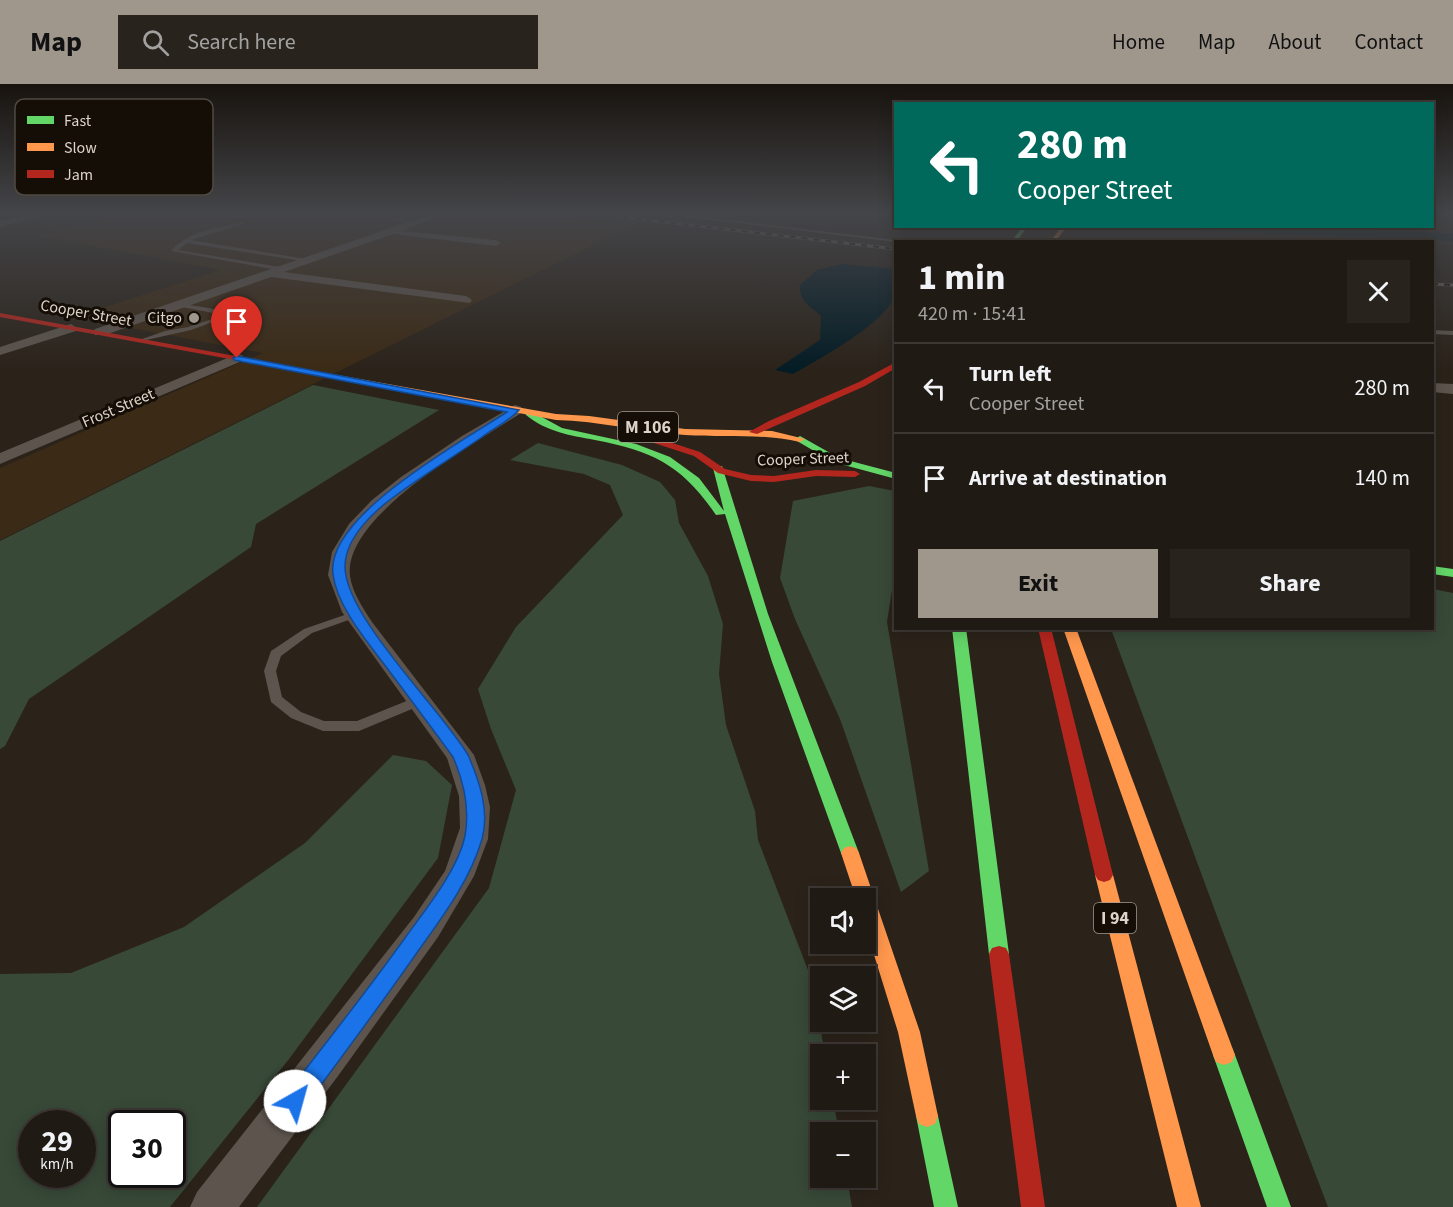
<!DOCTYPE html>
<html lang="en">
<head>
<meta charset="utf-8">
<style>
  :root { --surface:#201a14; --page:#28231d; --text:#f1f3f6; --muted:#a2a1a0; --line:#3d3834; --accent:#9f968c }
  body { margin:0; font-family:"Source Sans 3",sans-serif; background:var(--page); color:var(--text); height:100vh; display:flex; flex-direction:column; font-size:22px; white-space:nowrap }
  * { box-sizing:border-box; margin:0 }
  p { font-size:20px; color:var(--muted) }
  .icon { flex:none; width:33px; height:33px; fill:none; stroke:currentColor; stroke-width:2; stroke-linecap:round; stroke-linejoin:round }
  .map { position:relative; flex:1; overflow:hidden }
  .panel { position:absolute; left:894px; top:156px; width:540px; height:390px; display:flex; flex-direction:column; background:var(--surface); border-radius:0px; box-shadow:0 3px 15px #0003,0 0 0 2px var(--line) }
  .panel>* { flex:none }
  .guide { position:absolute; left:894px; top:18px; width:540px; height:126px; border-radius:0px; box-shadow:0 3px 15px #0003,0 0 0 2px var(--line); background:#00695c; color:#fff; overflow:hidden }
  .tools { position:absolute; left:810px; top:804px; display:grid; gap:12px }
  .tools a { display:grid; place-items:center; width:66px; height:66px; border-radius:0px; background:var(--surface); box-shadow:0 3px 15px #0003,0 0 0 2px var(--line); font-size:30px }
  .speed { position:absolute; left:18px; top:1026px; display:flex; gap:12px; font-size:30px; font-weight:700; text-align:center }
  .speed>* { display:grid; place-content:center; width:78px; height:78px; border-radius:50%; background:var(--surface); box-shadow:0 3px 15px #0003,0 0 0 2px var(--line); line-height:1 }
  .speed small { font-size:15px; font-weight:400 }
  .speed .limit { border:3px solid #111; border-radius:9px; background:#fff; color:#111 }
  .pin { position:absolute; display:grid; place-items:center; width:51px; height:51px; color:#fff; margin:-62px -26px; border-radius:50% 50% 50% 0; rotate:-45deg; box-shadow:0 0 6px #0007 }
  .pin .icon { rotate:45deg }
  .me { position:absolute; width:66px; margin:-33px; rotate:38deg; stroke-linejoin:round; filter:drop-shadow(0 0 4px #0008) }
  .turn { display:flex; align-items:center; gap:21px; height:126px; padding:0 24px; font-size:27px }
  .turn .icon { width:78px; height:78px; stroke-width:2.5 }
  .turn b { display:block; font-size:42px; line-height:51px }
  .round { display:grid; place-items:center; flex:none; width:63px; height:63px; border-radius:0px; background:var(--page) }
  .headline { display:flex; align-items:center; justify-content:space-between; height:102px; padding:0 24px }
  h1 { font-size:36px; font-weight:700; line-height:45px }
  .button { display:flex; gap:12px; margin-top:auto; padding:12px 24px }
  .button a { flex:1; height:69px; border-radius:0px; background:var(--accent); color:#111; font-size:24px; font-weight:700; line-height:69px; text-align:center }
  .button a+a { background:var(--page); color:var(--text) }
  ul { padding:0; list-style:none }
  li { display:flex; align-items:center; gap:18px; height:90px; padding:0 24px; border-top:2px solid var(--line) }
  li div { flex:1 }
  li b { display:block; font-size:22px }
  li em { font-style:normal }
  header { display:flex; align-items:center; gap:36px; box-sizing:border-box; height:84px; padding:0 30px; background:var(--accent); color:#111 }
  header strong { font-size:28px }
  nav { display:flex; gap:33px; margin-inline-start:auto; font-size:21px }
  .search { width:420px; height:54px; background:var(--page); display:flex; align-items:center; gap:15px; box-sizing:border-box; padding:0 21px; border-radius:0px; color:var(--muted); font-size:22px }
  .map>svg:first-child { display:block }
  .built { fill:#3b2a15 }
  .green { fill:#384938; fill-rule:evenodd }
  .water { fill:#041c25 }
  .lines { fill:none; stroke-linecap:round; stroke-linejoin:round }
  .lane { fill:#5d544d; fill-rule:evenodd }
  .street { fill:#5d544d; fill-rule:evenodd }
  .fast { fill:#63d668; fill-rule:evenodd }
  .slow { fill:#ff974d; fill-rule:evenodd }
  .jam { fill:#b3261e; fill-rule:evenodd }
  .rail-casing { stroke:#69625b; stroke-width:3 }
  .rail { stroke:#140e07; stroke-width:2; stroke-dasharray:6; stroke-linecap:butt }
  .route { fill:#1a73e8; stroke:#114b97; stroke-width:1.5 }
  .poi-dot { fill:#9f968c; stroke:#140e07; stroke-width:2 }
  .labels { text-anchor:middle; dominant-baseline:central; stroke-width:6; stroke-linejoin:round; paint-order:stroke }
  .far-street-label { font-size:16px; fill:#ddd4c9; stroke:#140e07 }
  .far-poi-label { font-size:16px; fill:#ddd4c9; stroke:#140e07; text-anchor:end }
  .shield { fill:#140e07; stroke:#a1998f; stroke-width:1.5 }
  .shield-label { font-size:18px; font-weight:bold; fill:#ddd4c9 }
  .key { fill:#140e07; stroke:#504941; stroke-width:1.5 }
  .key-label { font-size:16px; fill:#ddd4c9 }
</style>
</head>
<body>
<header>
<strong>Map</strong>
<div class="search"><svg class="icon" aria-label="search" viewBox="0 0 24 24"><circle cx="10" cy="10" r="6"/><path d="M15 15l6 6"/></svg>Search here</div>
<nav><a>Home</a><a>Map</a><a>About</a><a>Contact</a></nav>
</header>
<div class="map">
<svg width="1453" height="1123" viewBox="0 0 1453 1123">
  <rect width="100%" height="100%" fill="#2b231a"/>
  <path class="built" d="M128,129H531L631,142L0,456V384L263,269L74,233L220,186L35,151Z"/>
  <path class="green" d="M313,301L439,326L256,440L251,463L29,615L5,662L0,665V457Z
    M538,359L622,381L660,398L675,416L679,439L708,492L723,540L719,590L726,641L755,727L758,756L811,894L825,970H820V1016H833L839,1048H820V1094H847L852,1123H257L489,804L516,706L491,645L478,605L516,543L623,431L610,401L584,390L510,376Z
    M869,402L895,407L896,480L887,538L929,787L901,808L840,635L795,535L780,494L793,417Z
    M1433,505L1453,509V1123H1328L1221,843L1111,545L1432,544Z
    M393,671L426,677L452,701L438,774L289,975L170,1123H0V890L71,889L184,843L305,759ZM32,1040H82V1090H32ZM122,1040H172V1090H122Z"/>
  <path class="water" d="M1152,143H1297L1453,149V157L1203,147Z
    M842,180L895,185C896,192 897,202 896,209C887,239 819,275 793,290L775,286L820,256L821,232C810,222 799,217 800,201L817,186Z"/>
  <g class="lines">
    <path class="lane" d="M199,129L240,132L274,129L240,134Z
      M344,129H356L417,139L415,140Z
      M654,129H669L913,158H896Z
      M242,138L244,140L191,156L312,176L309,178L187,159L178,166L286,184L284,187L171,167C187,147 219,144 242,138Z
      M178,219L232,228L235,230L191,246L142,257V255L165,247L188,243L224,231L176,222Z
      M1432,246L1453,247V251L1432,250Z
      M356,527L362,530L360,532L312,549L281,572L276,587L282,613L301,628L324,637H357L414,614L419,613L425,617L424,620L359,647H323L291,634L271,618L264,587L271,567L304,545Z"/>
    <path class="street" d="M36,129H53L0,143V137Z
      M435,129H448L402,147L496,156L501,159L496,162L393,150L284,188L466,212L472,216L470,219L271,193L105,251H95L93,248L95,245Z
      M71,240L77,244L76,247L0,271V263Z
      M237,270L242,271L244,274L242,277L0,380V369Z
      M1432,299L1453,300V310L1432,308Z
      M515,321L521,323L523,326L521,329C476,359 343,431 350,492C352,508 363,524 372,538L474,671L485,701L490,723L488,755L474,792L438,853L338,992L239,1123H190L197,1108L414,833L445,787L460,744L459,712L447,674L342,528L328,491L332,468L349,440L372,416L401,393L462,352Z"/>
    <path class="fast" d="M1023,142H1028L1016,158H1011Z
      M529,326L562,344L636,360L670,373L699,394L724,427L713,384L714,382H722L768,530L859,769L856,774L850,776L844,774L841,769L772,578L725,430L716,431C682,381 653,367 595,356C569,351 547,348 526,331V327Z
      M800,352L839,374L896,389V395L833,378L797,357L795,355Z
      M1432,482L1453,485V493L1432,490Z
      M952,544H966L1009,870L1006,876L999,878L992,876L989,870Z
      M1224,961L1232,964L1235,971L1291,1123H1267L1213,971L1216,964Z
      M927,1021L935,1024L938,1032L958,1123H934L916,1032L919,1024Z"/>
    <path class="slow" d="M1062,142H1067L1055,158H1050Z
      M298,284L556,330L589,332L685,345L772,347L805,355L800,358C762,349 724,354 685,351C642,348 599,337 556,336L301,288H298Z
      M1063,544H1076L1235,971L1232,978L1224,981L1216,978L1213,971Z
      M850,762L856,764L859,769L920,948L938,1032L935,1040L927,1043L919,1040L916,1032L898,948L866,845V814H856L841,769L844,764Z
      M1104,784L1110,786L1113,791L1201,1123H1177L1095,791L1098,786Z"/>
    <path class="jam" d="M0,229L301,284L305,286L301,288L0,233Z
      M896,278V284L865,302L757,350L749,348L769,337L859,298Z
      M657,354L700,368L725,385L751,391L774,392L816,386L855,387L860,390L855,393L816,392L774,398L751,397L718,389L694,372L654,359L652,357Z
      M1038,544H1051L1113,791L1110,796L1104,798L1098,796L1095,791Z
      M999,862L1006,864L1009,870L1045,1123H1021L989,870L992,864Z"/>
    <defs>
      <path id="rail" d="M587,129L896,165
        M1432,200L1453,201"/>
    </defs>
    <use href="#rail" class="rail-casing"/>
    <use href="#rail" class="rail"/>
  </g>
  <linearGradient id="sky" x2="0" y2="1"><stop stop-color="#18130e"/><stop offset="0.45" stop-color="#444549"/><stop offset="1" stop-color="#444549" stop-opacity="0"/></linearGradient>
  <rect width="1453" height="286" fill="url(#sky)"/>
  <path class="route" d="M237,272L519,326C509,337 494,344 482,353C453,373 423,391 395,412C374,427 346,453 345,481C343,531 441,625 468,671C479,696 490,727 482,755C470,797 441,835 416,870C379,923 341,974 303,1025L295,1029L287,1025L283,1017L287,1009C327,958 367,907 405,854C425,826 458,786 465,752C470,724 464,698 453,673C432,644 411,616 390,588C371,562 337,524 333,490C325,432 463,357 507,328L234,276L233,274Z"/>
  <circle class="poi-dot" cx="194" cy="234" r="6"/>
  <g class="labels">
    <g class="far-street-label">
      <text transform="translate(86 229) rotate(10)">Cooper Street</text>
      <text transform="translate(118 324) rotate(-23)">Frost Street</text>
      <text transform="translate(803 375) rotate(-2)">Cooper Street</text>
    </g>
    <g class="far-poi-label">
      <text x="182" y="234">Citgo</text>
    </g>
    <g class="shield">
      <rect x="618" y="328" width="60" height="30" rx="4.5"/>
      <rect x="1094" y="819" width="42" height="30" rx="4.5"/>
    </g>
    <g class="shield-label">
      <text x="648" y="343">M 106</text>
      <text x="1115" y="834">I 94</text>
    </g>
  </g>
  <rect x="15" y="15" width="198" height="96" rx="9" class="key"/>
  <rect x="27" y="32" width="27" height="8" fill="#63d668"/>
  <rect x="27" y="59" width="27" height="8" fill="#ff974d"/>
  <rect x="27" y="86" width="27" height="8" fill="#b3261e"/>
  <g class="key-label">
    <text x="64" y="42">Fast</text>
    <text x="64" y="69">Slow</text>
    <text x="64" y="96">Jam</text>
  </g>
</svg>
<div class="tools">
<a><svg class="icon" aria-label="sound" viewBox="0 0 24 24"><path d="M4 9h4l5-4v14l-5-4H4zM17 9q2 3 0 6"/></svg></a>
<a><svg class="icon" aria-label="layers" viewBox="0 0 24 24"><path d="M12 4l9 5-9 5-9-5zM3 14l9 5 9-5"/></svg></a>
<a>+</a>
<a>−</a>
</div>
<div class="speed"><div>29<small>km/h</small></div><div class="limit">30</div></div>
<div class="pin" style="left:237px;top:274px;background:#d93025"><svg class="icon" aria-label="arrive" viewBox="0 0 24 24"><path d="M6 21V4h12l-3 4 3 4H6"/></svg></div>
<svg class="me" style="left:295px;top:1017px" viewBox="-20 -20 40 40"><circle r="19" fill="#fff"/><path d="M0-13L10 11 0 6-10 11z" fill="#1a73e8"/></svg>
<div class="guide">
<div class="turn"><svg class="icon" aria-label="left" viewBox="0 0 24 24"><path d="M17 20v-9H6M10 6l-5 5 5 5"/></svg><div><b>280 m</b>Cooper Street</div></div>
</div>
<section class="panel">
<div class="headline"><div><h1>1 min</h1><p>420 m · 15:41</p></div><a class="round"><svg class="icon" aria-label="close" viewBox="0 0 24 24"><path d="M6 6l12 12M18 6L6 18"/></svg></a></div>
<ul>
<li><svg class="icon" aria-label="left" viewBox="0 0 24 24"><path d="M17 20v-9H6M10 6l-5 5 5 5"/></svg><div><b>Turn left</b><p>Cooper Street</p></div><em>280 m</em></li>
<li><svg class="icon" aria-label="arrive" viewBox="0 0 24 24"><path d="M6 21V4h12l-3 4 3 4H6"/></svg><div><b>Arrive at destination</b></div><em>140 m</em></li>
</ul>
<div class="button"><a>Exit</a><a>Share</a></div>
</section>
</div>
</body>
</html>
